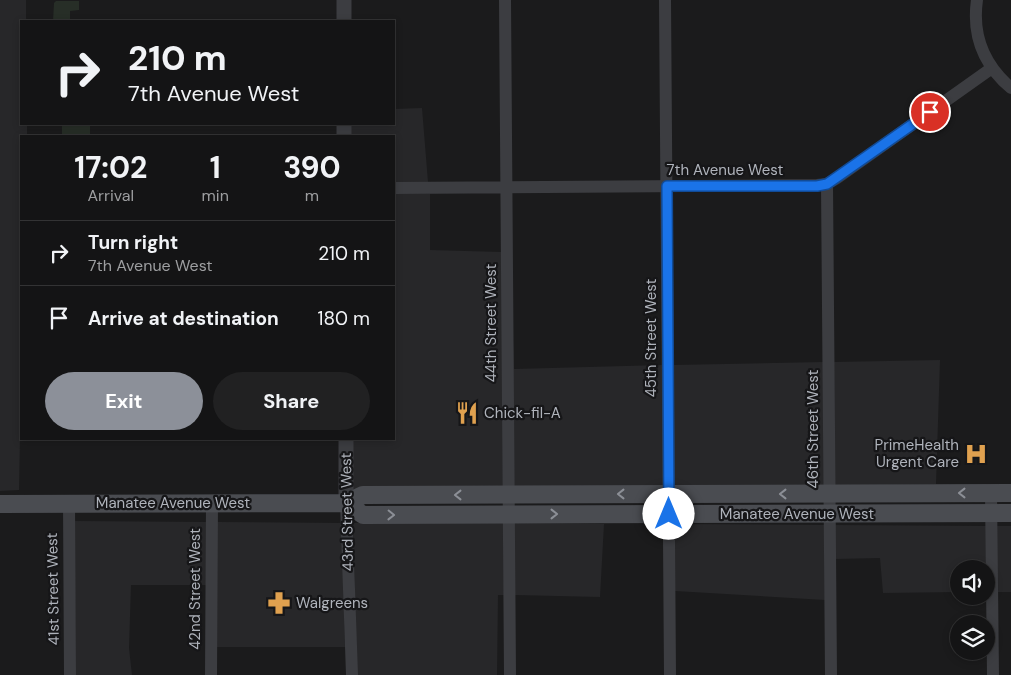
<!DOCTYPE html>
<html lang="en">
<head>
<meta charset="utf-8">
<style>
  :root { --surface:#141415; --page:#212122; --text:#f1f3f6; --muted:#9d9ea0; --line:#333334; --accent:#8c9099 }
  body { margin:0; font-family:"DM Sans",sans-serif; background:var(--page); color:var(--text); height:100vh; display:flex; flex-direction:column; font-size:19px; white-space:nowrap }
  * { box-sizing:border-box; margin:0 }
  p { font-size:16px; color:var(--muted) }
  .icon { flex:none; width:28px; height:28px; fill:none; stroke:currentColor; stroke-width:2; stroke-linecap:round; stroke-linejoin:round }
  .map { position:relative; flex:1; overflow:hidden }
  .sheet { position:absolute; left:20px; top:135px; width:375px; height:305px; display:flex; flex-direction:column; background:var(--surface); border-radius:0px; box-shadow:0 2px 8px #0003,0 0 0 1px var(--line) }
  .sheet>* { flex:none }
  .guide { position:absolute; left:20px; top:20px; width:375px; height:105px; border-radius:0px; box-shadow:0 2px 8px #0003,0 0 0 1px var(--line); background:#141415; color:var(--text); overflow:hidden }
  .fabs { position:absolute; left:950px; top:560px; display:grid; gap:10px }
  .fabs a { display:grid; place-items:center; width:45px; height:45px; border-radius:50%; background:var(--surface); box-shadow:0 2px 8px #0003,0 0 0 1px var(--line); font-size:25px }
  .pin { position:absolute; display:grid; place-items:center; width:42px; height:42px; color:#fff; margin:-21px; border:2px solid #fff; border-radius:50%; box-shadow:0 1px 5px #0007 }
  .me { position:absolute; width:55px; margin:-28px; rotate:0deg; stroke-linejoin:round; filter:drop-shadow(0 0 4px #0008) }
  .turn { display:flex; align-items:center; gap:18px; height:105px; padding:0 25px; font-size:22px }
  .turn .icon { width:65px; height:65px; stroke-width:2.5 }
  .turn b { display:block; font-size:35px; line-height:42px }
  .eta { display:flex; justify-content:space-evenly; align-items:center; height:85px; text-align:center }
  .eta b { font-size:30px; font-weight:700; line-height:35px }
  .primary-button { display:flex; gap:10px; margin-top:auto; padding:10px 25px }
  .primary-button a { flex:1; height:58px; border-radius:30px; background:var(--accent); color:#fff; font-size:20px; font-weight:700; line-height:58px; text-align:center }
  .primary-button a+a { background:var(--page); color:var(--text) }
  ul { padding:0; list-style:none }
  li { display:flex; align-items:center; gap:15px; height:65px; padding:0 25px; border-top:1px solid var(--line) }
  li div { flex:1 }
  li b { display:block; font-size:19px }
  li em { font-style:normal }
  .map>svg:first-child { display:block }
  .built { fill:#272729 }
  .green { fill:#272e27 }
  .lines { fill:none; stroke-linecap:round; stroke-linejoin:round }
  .minor { stroke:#3c3d41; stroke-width:12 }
  .tertiary { stroke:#3c3d41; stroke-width:15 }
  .secondary { stroke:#4a4c51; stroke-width:18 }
  .oneway { stroke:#8c8f96 }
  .route-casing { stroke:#114b97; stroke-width:12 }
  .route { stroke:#1a73e8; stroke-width:9 }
  .labels { text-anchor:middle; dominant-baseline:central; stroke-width:4.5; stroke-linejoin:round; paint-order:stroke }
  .street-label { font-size:15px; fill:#afb3bb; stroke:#161618 }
  .poi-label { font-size:15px; fill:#afb3bb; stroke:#161618; text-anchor:start }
</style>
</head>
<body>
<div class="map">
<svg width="1011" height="675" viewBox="0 0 1011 675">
  <rect width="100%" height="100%" fill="#1b1b1c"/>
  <path class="built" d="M0,0H26V21H21V124H27V136H21V385L19,490L0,491Z
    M422,108L428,182H394V136H350V124H394V109Z
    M394,194H430V250L502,252L503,489H352V439H394Z
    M513,339L514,369L662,365L663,488H514Z
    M940,360L936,484L835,486L834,362Z
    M823,362L824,486L674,488L673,365Z
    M74,521L206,522V585H131L129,648L132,675H76Z
    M217,522L342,523L345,647H217Z
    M353,523H503L504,595H498L497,675H357Z
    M514,523L604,524L600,597L515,595Z
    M674,524L824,525L825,600L675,591Z
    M835,525L986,526V569H959V592L883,593L880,558L835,559Z
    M997,526H1011V592H997Z"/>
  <path class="green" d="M56,1H79V10L70,11V21H53L54,3Z
    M62,124H90V136H62Z"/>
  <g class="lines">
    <path class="minor" d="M505,0L510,675
      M665,0L670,675
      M977,0C972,35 984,65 1011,88
      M827,184L831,675
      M394,188L817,185L827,184L837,178L992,68
      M991,493L993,675
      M69,503L70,675
      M346,503L352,675
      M211,675L212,503"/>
    <path class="tertiary" d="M344,0V21
      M344,124V136
      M346,439V503"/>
    <path class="secondary" d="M346,503L363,515L1011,513
      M0,504L346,503L363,495L1011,493"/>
  </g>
  <defs><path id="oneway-chevron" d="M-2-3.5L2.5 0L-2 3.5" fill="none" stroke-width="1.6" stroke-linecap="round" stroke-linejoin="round" transform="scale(1.25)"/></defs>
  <g class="oneway">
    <use href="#oneway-chevron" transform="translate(962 493) rotate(180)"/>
    <use href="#oneway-chevron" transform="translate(621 494) rotate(180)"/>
    <use href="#oneway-chevron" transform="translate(783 494) rotate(180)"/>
    <use href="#oneway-chevron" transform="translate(458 495) rotate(180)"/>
    <use href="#oneway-chevron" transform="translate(554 514)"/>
    <use href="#oneway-chevron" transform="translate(391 515) rotate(1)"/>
  </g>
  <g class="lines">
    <defs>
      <path id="route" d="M669,514L667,186H817L827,184L930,112"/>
    </defs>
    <use href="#route" class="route-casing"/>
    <use href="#route" class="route"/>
  </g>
  <defs>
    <symbol id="restaurant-bare" viewBox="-9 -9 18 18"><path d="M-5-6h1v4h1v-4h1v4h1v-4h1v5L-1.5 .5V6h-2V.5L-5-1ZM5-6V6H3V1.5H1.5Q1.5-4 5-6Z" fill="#e0a14f" stroke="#161618" stroke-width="2.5" paint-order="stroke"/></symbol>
    <symbol id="hospital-bare" viewBox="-9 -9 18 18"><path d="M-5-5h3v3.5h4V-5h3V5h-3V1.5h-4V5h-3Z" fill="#e0a14f" stroke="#161618" stroke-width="2.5" paint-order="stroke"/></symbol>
    <symbol id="pharmacy-bare" viewBox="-9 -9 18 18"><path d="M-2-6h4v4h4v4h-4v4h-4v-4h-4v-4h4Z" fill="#e0a14f" stroke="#161618" stroke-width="2.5" paint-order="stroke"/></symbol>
  </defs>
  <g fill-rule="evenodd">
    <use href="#restaurant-bare" x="451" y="397" width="32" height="32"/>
    <use href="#hospital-bare" x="960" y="438" width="32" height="32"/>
    <use href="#pharmacy-bare" x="263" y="587" width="32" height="32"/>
  </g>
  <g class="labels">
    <g class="street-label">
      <text x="725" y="170">7th Avenue West</text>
      <text transform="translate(491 323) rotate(-90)">44th Street West</text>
      <text transform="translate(651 338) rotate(-90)">45th Street West</text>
      <text transform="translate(813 429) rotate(-90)">46th Street West</text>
      <text x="173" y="503">Manatee Avenue West</text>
      <text transform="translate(347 512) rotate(-91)">43rd Street West</text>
      <text x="797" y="514">Manatee Avenue West</text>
      <text transform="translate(53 589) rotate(-91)">41st Street West</text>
      <text transform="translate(195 589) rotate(-90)">42nd Street West</text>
    </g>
    <g class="poi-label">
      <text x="484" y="413">Chick-fil-A</text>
      <text x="959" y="445" text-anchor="end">PrimeHealth<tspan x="959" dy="17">Urgent Care</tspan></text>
      <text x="296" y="603">Walgreens</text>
    </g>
  </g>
</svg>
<div class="fabs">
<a><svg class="icon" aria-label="sound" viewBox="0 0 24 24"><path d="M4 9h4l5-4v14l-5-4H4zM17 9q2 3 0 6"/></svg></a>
<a><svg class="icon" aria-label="layers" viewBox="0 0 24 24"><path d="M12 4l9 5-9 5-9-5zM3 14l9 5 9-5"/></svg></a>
</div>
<div class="pin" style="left:930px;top:112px;background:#d93025"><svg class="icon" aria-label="arrive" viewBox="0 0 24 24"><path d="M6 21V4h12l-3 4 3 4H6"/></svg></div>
<svg class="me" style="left:669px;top:514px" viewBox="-20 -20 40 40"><circle r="19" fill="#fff"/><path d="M0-13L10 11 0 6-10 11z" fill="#1a73e8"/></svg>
<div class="guide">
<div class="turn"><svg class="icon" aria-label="right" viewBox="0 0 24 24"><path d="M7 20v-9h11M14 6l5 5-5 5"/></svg><div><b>210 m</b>7th Avenue West</div></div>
</div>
<section class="sheet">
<div class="eta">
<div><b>17:02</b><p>Arrival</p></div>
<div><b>1</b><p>min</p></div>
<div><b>390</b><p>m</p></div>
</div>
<ul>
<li><svg class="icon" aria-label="right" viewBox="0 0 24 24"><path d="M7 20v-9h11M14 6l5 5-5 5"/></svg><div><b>Turn right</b><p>7th Avenue West</p></div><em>210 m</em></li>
<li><svg class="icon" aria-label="arrive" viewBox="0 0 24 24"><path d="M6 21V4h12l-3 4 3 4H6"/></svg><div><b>Arrive at destination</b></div><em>180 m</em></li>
</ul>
<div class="primary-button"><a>Exit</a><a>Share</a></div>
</section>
</div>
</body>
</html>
